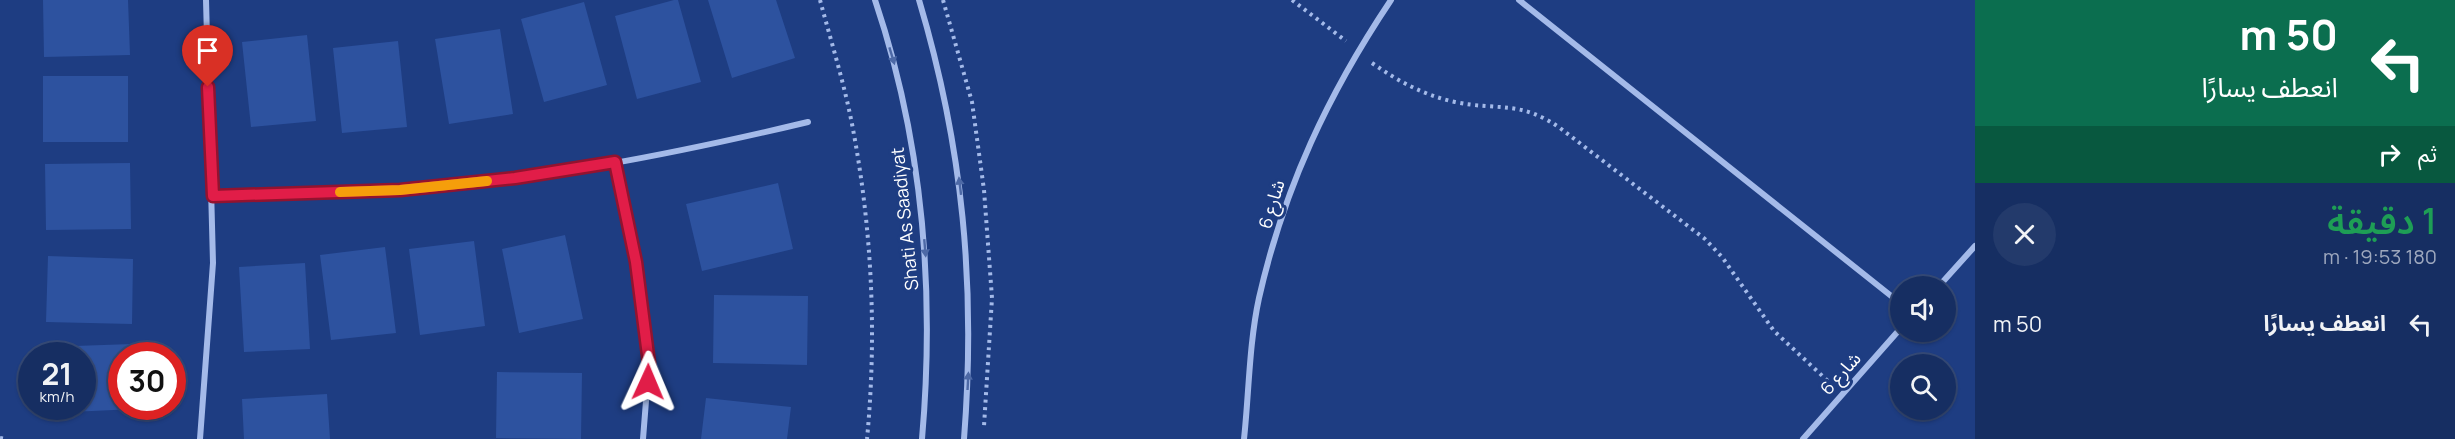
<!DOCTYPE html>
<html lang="ar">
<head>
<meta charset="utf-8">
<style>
  :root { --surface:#162e62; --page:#233a6b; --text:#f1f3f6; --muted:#9ea8be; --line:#354a77 }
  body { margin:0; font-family:Manrope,"Noto Sans Arabic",sans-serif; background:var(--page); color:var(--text); direction:rtl; height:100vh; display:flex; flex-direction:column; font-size:22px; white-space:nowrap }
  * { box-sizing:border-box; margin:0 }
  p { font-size:20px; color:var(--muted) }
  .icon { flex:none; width:33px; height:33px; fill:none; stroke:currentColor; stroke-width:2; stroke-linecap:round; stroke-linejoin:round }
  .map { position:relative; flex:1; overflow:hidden; direction:ltr }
  .sheet { display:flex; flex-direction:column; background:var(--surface); width:480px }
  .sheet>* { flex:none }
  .top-card { background:#0b6e4f; color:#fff; overflow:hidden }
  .tools { position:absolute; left:1890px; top:276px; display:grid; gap:12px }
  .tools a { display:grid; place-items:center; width:66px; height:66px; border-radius:50%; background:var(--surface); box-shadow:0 2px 4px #0004,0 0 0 2px var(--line); font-size:30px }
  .speed { position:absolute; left:18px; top:342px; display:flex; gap:12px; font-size:30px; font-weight:700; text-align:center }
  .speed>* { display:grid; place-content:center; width:78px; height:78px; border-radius:50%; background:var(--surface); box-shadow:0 2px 4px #0004,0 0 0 2px var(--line); line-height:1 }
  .speed small { font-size:15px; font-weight:400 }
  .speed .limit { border:9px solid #d22; background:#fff; color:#111 }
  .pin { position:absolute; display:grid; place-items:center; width:51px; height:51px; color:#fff; margin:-62px -26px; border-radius:50% 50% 50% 0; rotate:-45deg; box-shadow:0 0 6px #0007 }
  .pin .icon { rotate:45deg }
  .me { position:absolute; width:66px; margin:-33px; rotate:1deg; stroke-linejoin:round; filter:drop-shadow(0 0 4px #0008) }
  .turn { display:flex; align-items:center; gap:21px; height:126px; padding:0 18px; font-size:27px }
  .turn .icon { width:78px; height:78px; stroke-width:2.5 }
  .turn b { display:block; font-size:42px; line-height:51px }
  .then { display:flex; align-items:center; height:57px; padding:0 18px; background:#0003; gap:12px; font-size:22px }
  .round { display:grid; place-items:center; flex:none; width:63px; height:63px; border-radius:32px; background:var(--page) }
  .overview { display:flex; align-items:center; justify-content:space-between; height:102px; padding:0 18px }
  h1 { font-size:36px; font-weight:600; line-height:45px; color:#1e9e55 }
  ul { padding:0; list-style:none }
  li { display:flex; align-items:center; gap:18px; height:78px; padding:0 18px }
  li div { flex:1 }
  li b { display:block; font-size:22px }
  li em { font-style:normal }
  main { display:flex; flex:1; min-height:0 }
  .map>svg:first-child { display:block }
  .building { fill:#2d529f }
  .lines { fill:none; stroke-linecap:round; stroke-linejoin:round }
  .path { stroke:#a4bae9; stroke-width:4; stroke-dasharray:3 4.5; stroke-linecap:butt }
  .minor { stroke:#a4bae9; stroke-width:6 }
  .oneway { fill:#4d69a6 }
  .route-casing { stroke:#92132f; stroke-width:15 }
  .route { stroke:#e11d48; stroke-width:10 }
  .slow { stroke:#f59e0b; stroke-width:10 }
  .labels { text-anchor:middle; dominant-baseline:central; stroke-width:6; stroke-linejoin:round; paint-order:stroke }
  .street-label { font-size:18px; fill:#fff; stroke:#1e3d82 }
</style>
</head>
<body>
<main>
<section class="sheet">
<div class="top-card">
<div class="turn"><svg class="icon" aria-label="left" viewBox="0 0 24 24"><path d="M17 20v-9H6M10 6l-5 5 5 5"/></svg><div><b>50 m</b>انعطف يسارًا</div></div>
<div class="then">ثم<svg class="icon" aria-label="right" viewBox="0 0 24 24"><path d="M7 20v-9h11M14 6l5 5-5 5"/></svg></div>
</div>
<div class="overview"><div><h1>1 دقيقة</h1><p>180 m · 19:53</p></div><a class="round"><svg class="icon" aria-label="close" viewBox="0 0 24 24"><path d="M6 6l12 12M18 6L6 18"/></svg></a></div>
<ul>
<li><svg class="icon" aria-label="left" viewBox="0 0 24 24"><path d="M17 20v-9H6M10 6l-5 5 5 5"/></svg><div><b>انعطف يسارًا</b></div><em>50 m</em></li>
</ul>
</section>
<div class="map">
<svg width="1975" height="439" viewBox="0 0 1975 439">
  <rect width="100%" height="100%" fill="#1e3d82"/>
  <path class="building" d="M43,0H128L130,55L44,57Z
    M674,0H678L701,82L637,99L615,16Z
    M708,0H776L795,58L732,78Z
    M584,2L607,85L544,102L521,19Z
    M500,29L513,114L449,124L435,39Z
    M307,35L316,121L251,127L242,42Z
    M398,41L407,127L342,133L333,48Z
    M43,76H128V142H43Z
    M130,163L131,229L46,230L45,164Z
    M778,183L793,249L702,271L686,204Z
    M565,235L583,319L519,333L502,249Z
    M474,241L485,326L420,335L409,249Z
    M385,247L396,333L331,340L320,255Z
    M48,256L133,259L132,324L46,322Z
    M305,263L310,349L244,352L239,267Z
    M714,295L808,296L807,365L713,363Z
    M132,344V356H122V406H134L135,409L49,413V406H82V356H47L46,347Z
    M497,372L582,373L581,439L496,438Z
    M327,394L330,439H244L242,399Z
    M706,398L791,407L787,439H701Z"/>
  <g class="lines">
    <path class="path" d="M820,0C831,41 844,83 852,124C872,228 877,334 867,439
      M943,0L972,102L984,190L992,298L984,426
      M1292,0L1346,41
      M1372,63C1398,81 1423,95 1455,102C1498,111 1520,100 1560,128L1705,239L1722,257L1774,331L1830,383
      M0,438L6,439"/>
    <path class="minor" d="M875,0C923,142 935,290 922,439
      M919,0C963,147 976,286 964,439
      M1519,0L1900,303
      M615,162L636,262L649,363L643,439
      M213,196C275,194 337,194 399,190C537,181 674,154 808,122
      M1939,286L1975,246
      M200,439L213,263L206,0
      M1244,439C1249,393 1249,344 1259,298C1284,188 1328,94 1391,0
      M1803,439L1900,329"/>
  </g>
  <defs><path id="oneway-solid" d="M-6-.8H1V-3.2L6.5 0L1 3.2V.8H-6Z" transform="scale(1.5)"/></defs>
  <g class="oneway">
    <use href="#oneway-solid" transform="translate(892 56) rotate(73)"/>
    <use href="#oneway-solid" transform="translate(960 186) rotate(-97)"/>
    <use href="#oneway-solid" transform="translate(925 248) rotate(85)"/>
    <use href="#oneway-solid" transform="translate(968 381) rotate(-87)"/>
  </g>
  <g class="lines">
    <defs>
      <path id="route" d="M208,87L213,196L400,190L515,178L615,162L636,262L649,363L648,382"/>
    </defs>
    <use href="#route" class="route-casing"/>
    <use href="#route" class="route"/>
    <path class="slow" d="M340,192L400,190L487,181"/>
  </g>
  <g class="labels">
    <g class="street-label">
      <text transform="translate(1271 204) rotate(-73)">شارع 6</text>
      <text transform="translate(904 219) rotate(-96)">Shati As Saadiyat</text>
      <text transform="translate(1840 373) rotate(-48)">شارع 6</text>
    </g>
  </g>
</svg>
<div class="tools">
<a><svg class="icon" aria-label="sound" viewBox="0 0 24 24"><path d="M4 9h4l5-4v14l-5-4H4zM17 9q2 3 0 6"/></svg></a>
<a><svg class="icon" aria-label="search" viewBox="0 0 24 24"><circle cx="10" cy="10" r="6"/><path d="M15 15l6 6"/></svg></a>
</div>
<div class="speed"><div>21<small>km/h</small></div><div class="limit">30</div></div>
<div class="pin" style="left:208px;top:87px;background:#d93025"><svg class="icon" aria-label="arrive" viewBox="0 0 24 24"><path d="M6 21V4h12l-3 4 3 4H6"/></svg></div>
<svg class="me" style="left:648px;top:382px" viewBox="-20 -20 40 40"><path d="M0-17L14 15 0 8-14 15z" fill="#e11d48" stroke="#fff" stroke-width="4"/></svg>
</div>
</main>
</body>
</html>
